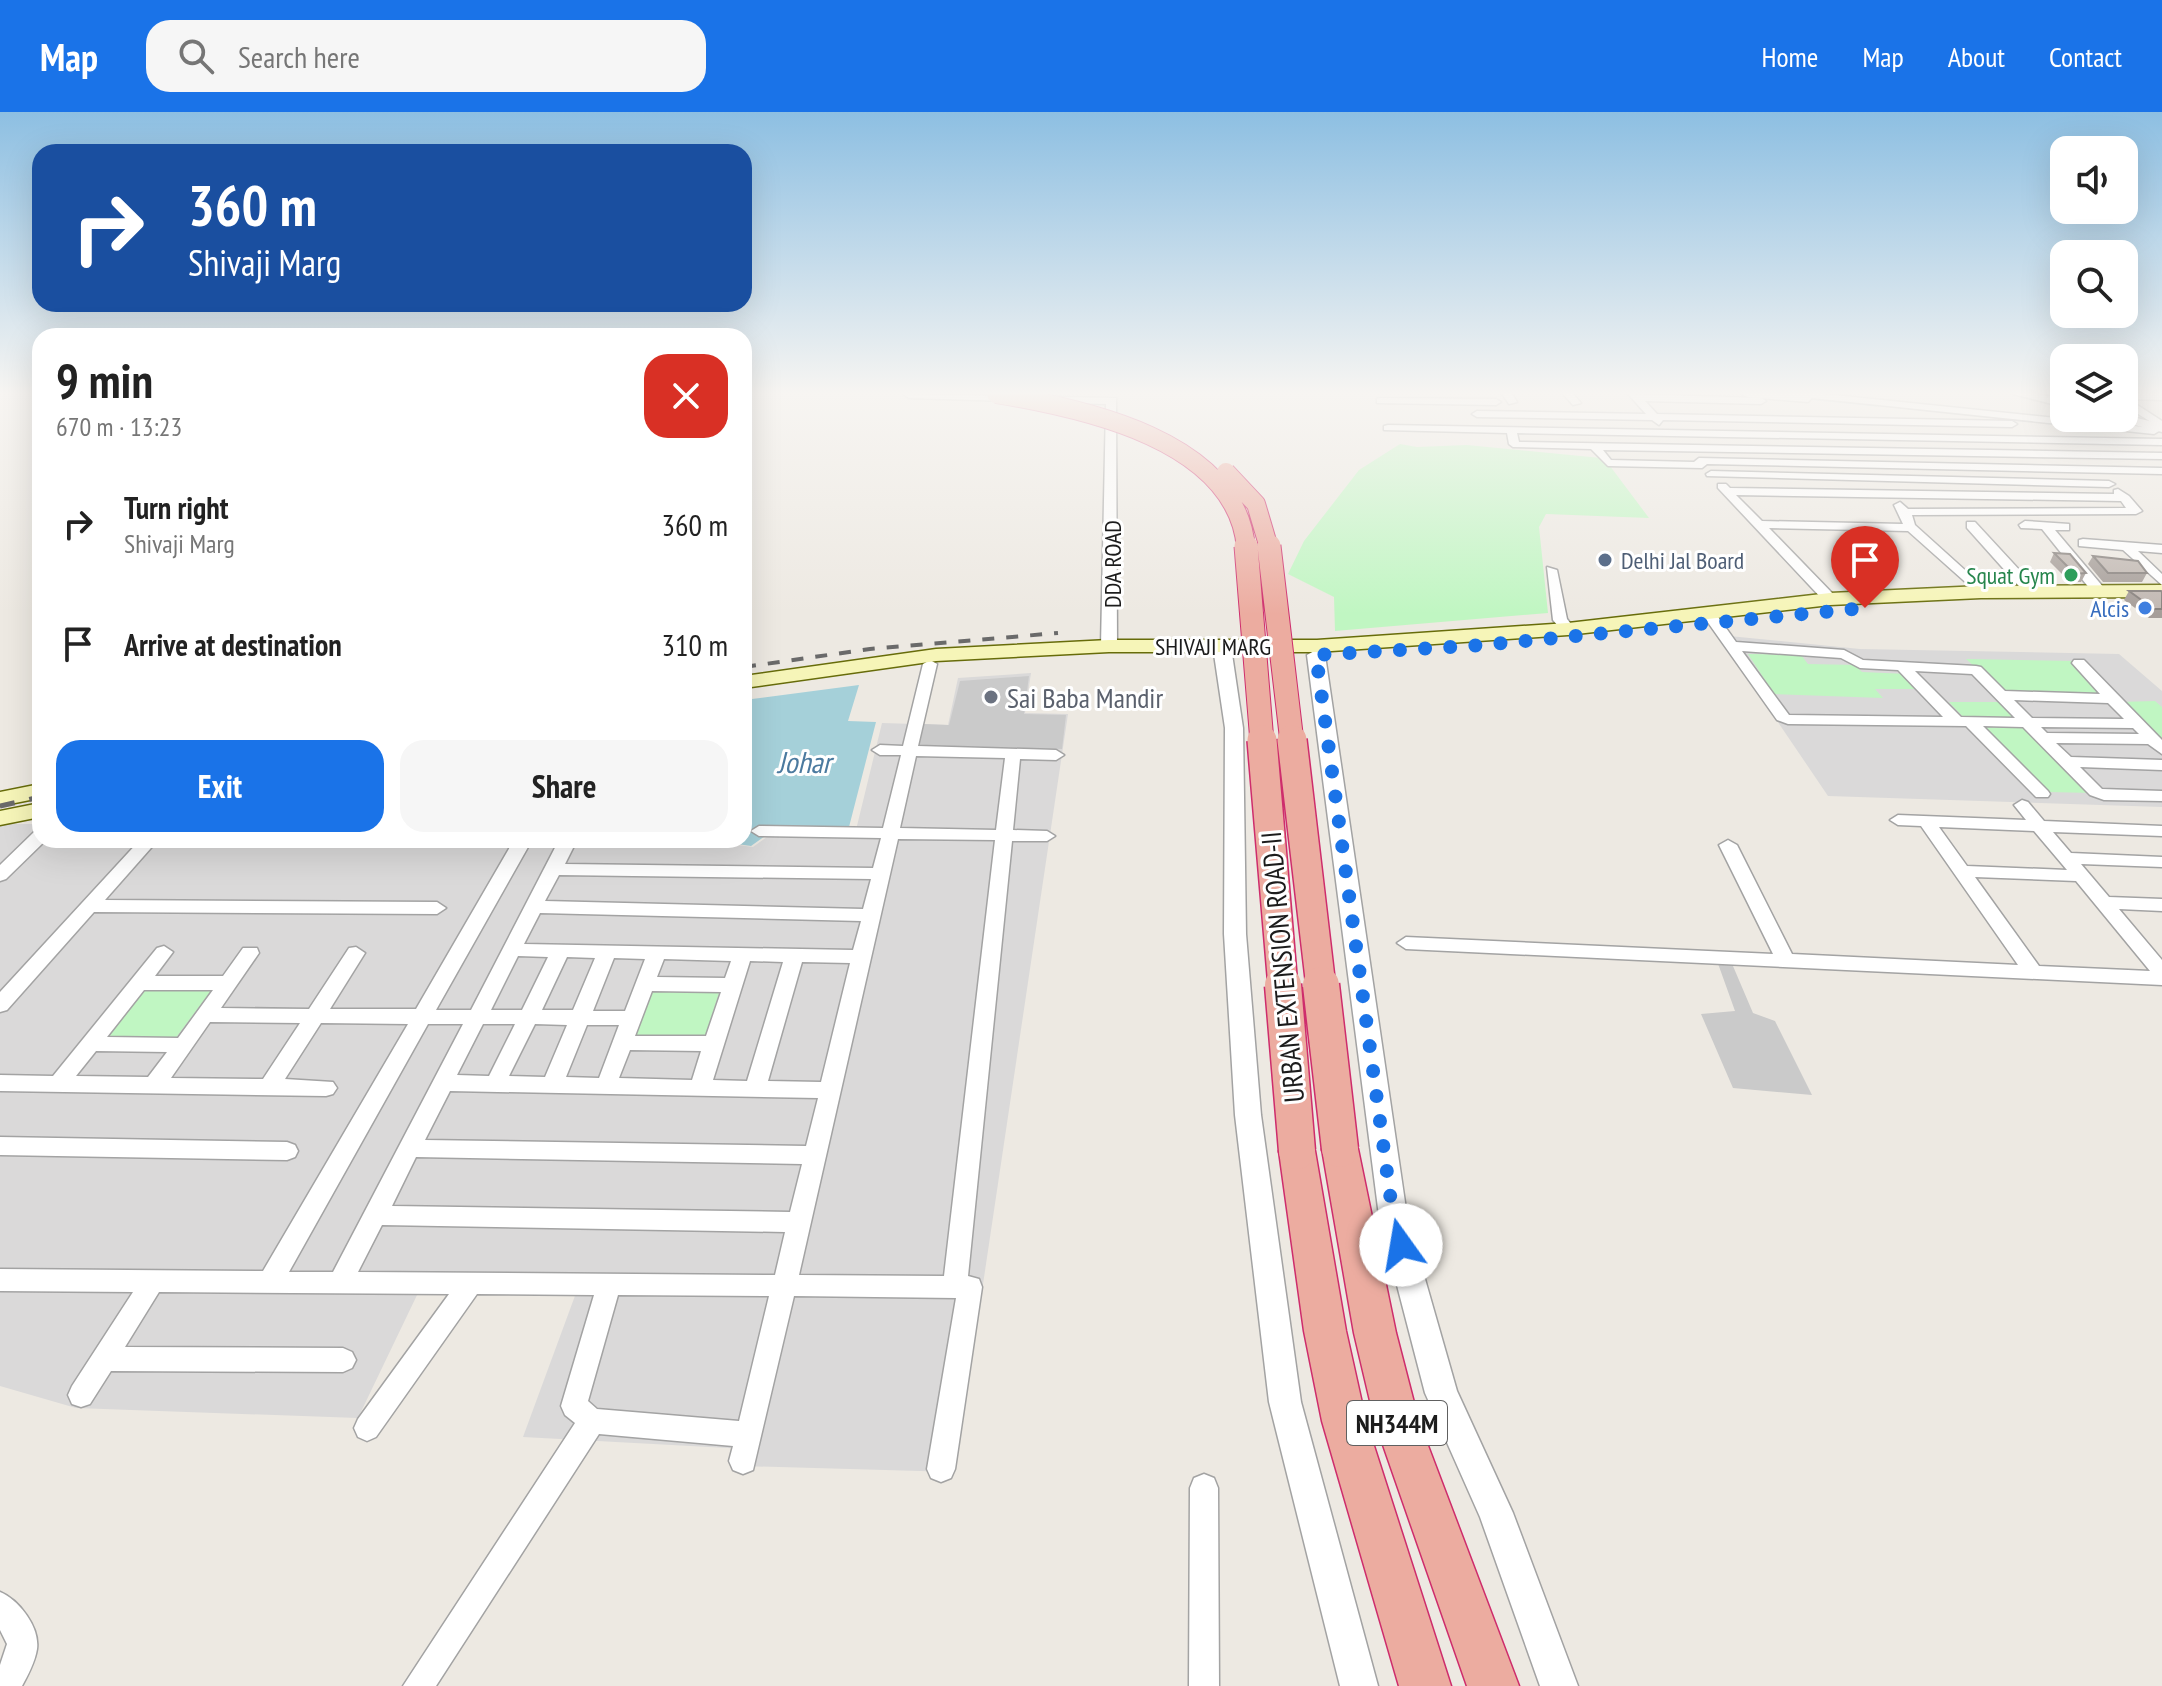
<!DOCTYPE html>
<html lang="en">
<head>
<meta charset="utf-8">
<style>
  :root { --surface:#fff; --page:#f6f6f6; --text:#222; --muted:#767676; --accent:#1a73e8 }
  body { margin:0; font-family:"PT Sans Narrow",sans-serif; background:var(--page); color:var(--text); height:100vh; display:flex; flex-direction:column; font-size:30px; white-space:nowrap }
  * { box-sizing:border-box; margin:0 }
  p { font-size:26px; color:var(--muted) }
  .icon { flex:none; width:44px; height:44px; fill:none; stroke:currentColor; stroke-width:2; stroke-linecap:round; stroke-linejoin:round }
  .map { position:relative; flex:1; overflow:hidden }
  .side { position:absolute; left:32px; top:216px; width:720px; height:520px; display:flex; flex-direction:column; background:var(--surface); border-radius:24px; box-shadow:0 8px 32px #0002 }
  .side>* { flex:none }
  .banner { position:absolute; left:32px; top:32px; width:720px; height:168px; border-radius:24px; box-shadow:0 8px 32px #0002; background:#1a4fa0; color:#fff; overflow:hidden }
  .controls { position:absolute; left:2050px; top:24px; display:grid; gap:16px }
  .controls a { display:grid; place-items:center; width:88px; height:88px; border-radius:16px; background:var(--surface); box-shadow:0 8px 32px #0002; font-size:40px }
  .pin { position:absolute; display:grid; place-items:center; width:68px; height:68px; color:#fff; margin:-82px -34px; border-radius:50% 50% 50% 0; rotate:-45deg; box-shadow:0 0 8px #0007 }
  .pin .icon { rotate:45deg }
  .me { position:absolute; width:88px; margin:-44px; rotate:347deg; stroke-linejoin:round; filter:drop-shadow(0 0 6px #0008) }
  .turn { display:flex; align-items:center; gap:28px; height:168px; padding:0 24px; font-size:36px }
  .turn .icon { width:104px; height:104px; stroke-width:2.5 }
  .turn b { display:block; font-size:56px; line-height:68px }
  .round { display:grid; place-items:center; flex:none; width:84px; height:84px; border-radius:24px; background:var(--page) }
  .headline { display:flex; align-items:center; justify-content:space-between; height:136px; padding:0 24px }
  h1 { font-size:48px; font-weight:600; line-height:60px }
  .cta { display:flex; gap:16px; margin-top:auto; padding:16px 24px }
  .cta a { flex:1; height:92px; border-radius:24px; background:var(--accent); color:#fff; font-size:32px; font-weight:600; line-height:92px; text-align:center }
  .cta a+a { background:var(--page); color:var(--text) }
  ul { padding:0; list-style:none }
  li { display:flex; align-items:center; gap:24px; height:120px; padding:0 24px }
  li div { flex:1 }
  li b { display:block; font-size:30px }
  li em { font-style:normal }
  header { display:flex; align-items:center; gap:48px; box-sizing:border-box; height:112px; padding:0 40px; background:var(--accent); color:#fff }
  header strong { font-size:38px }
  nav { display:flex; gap:44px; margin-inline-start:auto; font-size:28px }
  .search { width:560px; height:72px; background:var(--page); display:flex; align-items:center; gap:20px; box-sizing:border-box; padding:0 28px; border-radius:24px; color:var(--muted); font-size:30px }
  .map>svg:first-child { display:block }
  .residential { fill:#dad9d9 }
  .religious { fill:#cacaca }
  .park { fill:#c0f6c2 }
  .water { fill:#a5d0d9 }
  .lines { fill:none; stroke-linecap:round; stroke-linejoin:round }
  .stream { stroke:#a5d0d9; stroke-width:3 }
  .minor-casing { stroke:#a3a3a3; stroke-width:3 }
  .tertiary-casing { stroke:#a3a3a3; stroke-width:3 }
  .secondary-casing { stroke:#676c0a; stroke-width:3 }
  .trunk-casing { stroke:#ce2d6c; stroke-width:3 }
  .minor { fill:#fff; fill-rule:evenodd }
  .tertiary { fill:#fff; fill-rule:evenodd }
  .secondary { fill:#f6f5b8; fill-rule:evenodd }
  .trunk { fill:#ecaca0; fill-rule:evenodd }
  .rail-far1 { stroke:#6a6a6a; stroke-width:4; stroke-dasharray:12 12; stroke-linecap:butt }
  .rail { stroke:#6a6a6a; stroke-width:5; stroke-dasharray:15 15; stroke-linecap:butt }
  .trunk-bridge-far3-casing { stroke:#ce2d6c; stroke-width:20; stroke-linecap:butt }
  .trunk-bridge-far2-casing { stroke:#ce2d6c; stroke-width:25; stroke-linecap:butt }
  .trunk-bridge-far1-casing { stroke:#ce2d6c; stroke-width:32; stroke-linecap:butt }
  .trunk-bridge-casing { stroke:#ce2d6c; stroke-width:39; stroke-linecap:butt }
  .trunk-bridge-far3 { stroke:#ecaca0; stroke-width:18 }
  .trunk-bridge-far2 { stroke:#ecaca0; stroke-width:23 }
  .trunk-bridge-far1 { stroke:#ecaca0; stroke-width:29 }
  .trunk-bridge { stroke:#ecaca0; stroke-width:36 }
  .wall { fill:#a69e99 }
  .building { fill:#c1b8b2; stroke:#87817d; stroke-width:2 }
  .route { stroke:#1a73e8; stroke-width:14; stroke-dasharray:0 25.2 }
  .service-dot { fill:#5c6f8a; stroke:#fff; stroke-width:3 }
  .leisure-dot { fill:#2e9e5b; stroke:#fff; stroke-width:3 }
  .shop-dot { fill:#3f7fe0; stroke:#fff; stroke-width:3 }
  .worship-dot { fill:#6b7280; stroke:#fff; stroke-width:3 }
  .labels { text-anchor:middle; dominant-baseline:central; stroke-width:6; stroke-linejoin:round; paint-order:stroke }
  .far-service-label { font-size:24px; fill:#4e5e75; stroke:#fff; text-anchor:start }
  .far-street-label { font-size:24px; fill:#1c1c1c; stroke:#fff }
  .far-leisure-label { font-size:24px; fill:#27864d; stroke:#fff; text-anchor:end }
  .far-shop-label { font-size:24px; fill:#366cbe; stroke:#fff; text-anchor:end }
  .shield { fill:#fff; stroke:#606060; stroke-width:2 }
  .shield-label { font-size:26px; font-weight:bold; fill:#1c1c1c }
  .worship-label { font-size:28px; fill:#5b616d; stroke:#fff; text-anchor:start }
  .street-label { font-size:28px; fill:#1c1c1c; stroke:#fff }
  .water-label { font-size:30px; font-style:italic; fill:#4b7a9f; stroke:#fff }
</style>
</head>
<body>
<header>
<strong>Map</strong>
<div class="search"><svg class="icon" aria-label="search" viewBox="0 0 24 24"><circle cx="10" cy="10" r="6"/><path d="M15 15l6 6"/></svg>Search here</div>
<nav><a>Home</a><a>Map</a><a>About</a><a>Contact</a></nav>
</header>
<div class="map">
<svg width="2162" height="1574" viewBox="0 0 2162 1574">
  <rect width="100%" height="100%" fill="#ede9e2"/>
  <path class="residential" d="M1719,523L1860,537L2119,542L2162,579V695L1828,684Z
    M1031,561L1025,601L1068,602L955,1360L741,1354L746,1337L523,1325L576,1181H418L358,1306L76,1296L0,1274V712H40V728H699L753,735L778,717L856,718L882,611L948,613L958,566Z"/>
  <path class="religious" d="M1029,564L1024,602L1066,603L1062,637L919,633L924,612L949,613L960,569Z
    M1716,846L1730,847L1753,901L1775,909L1812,983L1733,976L1701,902L1735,899Z"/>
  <path class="park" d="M1400,332L1417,335L1467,333L1601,346L1610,354L1649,406L1546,402L1539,415L1548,501L1335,519L1334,485L1288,462L1304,429L1359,358Z
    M1748,542L1801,543L1808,552L1855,553L1862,560L1907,562L1920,577H1875L1883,586L1774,582Z
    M1966,547L2076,549L2118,587L2007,584Z
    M2155,589L2162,595V632L2119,590Z
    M1949,590H1999L2014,605H1963Z
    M1983,615L2031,616L2094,681L2047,680Z
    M649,874L721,875L704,928L629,927Z
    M148,875H214L175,927H106Z"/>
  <path class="water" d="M859,573L848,609L876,610L849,715H778L751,734L709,728H744V588Z"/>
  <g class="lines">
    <path class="stream" d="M1807,286L1876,293"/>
    <defs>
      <path id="minor" d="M1502,282H1512L1517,290L1509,292Z
        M1563,282H1573L1581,291L1573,293Z
        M1628,282L1761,286L1766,289L1761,292L1645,289L1657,302L2012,309L2017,312L2012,315L1663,308L1659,313L1652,308L1477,305L1472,302L1477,299L1646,302Z
        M1742,282H1824L2154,316L2159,319L2154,322L1812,286L1808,290L1747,285Z
        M2058,282H2064V286Z
        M2124,282H2162V288L2128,287L2162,309V317L2124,293Z
        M1380,286L1496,287L1501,290L1496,293L1377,291V287Z
        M1388,313L2162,327V333L1517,321L1519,330L2162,341V347L1603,338L1611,348L1694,350L1699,346L2162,356V362L1707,352L1702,356L1608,354L1591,337L1513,335L1509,332L1507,321L1384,318V314Z
        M1711,359L2109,369L2115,372L2109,375L1707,364L1706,362Z
        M1718,372H1726L1730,376L2114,382V378L2118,377L2129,384L2142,399L2136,402L1912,403L1915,413L1986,477V483L1981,484L1908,419L1769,416L1835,484V490H1825L1718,376ZM1736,383L2121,389L2126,396L1908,397L1900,390L1894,393L1903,412L1762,409Z
        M2025,409L2069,412V418H2055L2104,476V482H2094L2042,417L2021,416L2019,413Z
        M1967,410H1975L2036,476V482H2026L1967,416Z
        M2083,427L2162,433V441L2138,439L2162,462V473L2123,438L2079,434V428Z
        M1547,455L1557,458L1567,507L1575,517L1573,520H1563L1553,508Z
        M1709,498L1714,499L1736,530L1844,538L1863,548L1976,554L1981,555L2005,579L2100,582L2072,551L2074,548H2084L2162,628V642L2148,632L2056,631L2071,645L2162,648V658L2080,655L2102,677L2162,679V689L2104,688L2090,683L2023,615L1983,614L2048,679L2050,682L2048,685H2036L1966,614L1788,612L1777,608L1702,502ZM1742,539L1841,546L1860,556L1898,558L1943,605L1789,603ZM1915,559L1972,562L2015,606L1961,605ZM2014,588L2108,591L2124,607L2032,606ZM2041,615L2133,616L2139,622L2047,621Z
        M930,548L937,552L918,634L1056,638L1064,643L1056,648L1020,647L1013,718L1047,719L1055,724L1047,729H1012L968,1164L979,1167L982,1175L955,1357L951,1366L941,1370L931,1366L927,1357L956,1186L794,1184L753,1358L743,1362L733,1358L729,1349L733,1334L599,1322L436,1574H403L575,1311L565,1303L561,1294L594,1183L477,1182L376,1325L367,1329L358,1325L354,1316L358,1307L449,1182L159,1180L125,1235L343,1236L352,1240L356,1248L352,1256L343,1260L111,1259L90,1292L81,1295L72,1292L68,1283L72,1274L133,1180L0,1179V1157L263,1159L408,912L321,911L285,967L333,970L337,976L333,982L326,984L0,979V963L53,964L157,836L164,834L173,840L155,864H223L243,836H257L259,841L221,896L309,897L349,836L356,835L365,841L330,897H416L514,728H532L436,898H471L559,728H577L565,752L873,756L881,726L759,724L751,719L759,714L883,716L901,643H880L872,638L880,633L903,634L923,552ZM916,644L1005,646L996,718L900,716ZM898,727L995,728L944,1164L799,1163ZM559,763L871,767L863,797L545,789ZM540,801L861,809L853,838L524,832ZM518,844L548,845L522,898H491ZM567,845L595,846L573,898H542ZM614,846L645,847L625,899H593ZM664,847L731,849L725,866L657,865ZM750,849L783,850L747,969L713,968ZM802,850L850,851L821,970L768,969ZM144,878H213L178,926L107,925ZM652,879L721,880L706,924H635ZM210,910L300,911L263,967L171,966ZM428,912H463L333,1160H289ZM483,912H515L489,964L457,963ZM535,912L567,913L545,965L509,964ZM587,913H619L599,966L566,965ZM630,938L701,939L692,968L619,966ZM96,939L167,940L148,965L76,964ZM450,979L818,986L806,1034L425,1028ZM416,1045L802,1052L790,1100L392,1094ZM382,1113L785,1120L775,1163L358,1160ZM618,1183L769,1184L739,1309L597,1297L588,1289Z
        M2022,688L2028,690L2044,709L2162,714V724L2053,720L2071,741L2162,745V755L2081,752L2109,785L2162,787V799L2119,797L2162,848V873L1406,837L1397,831L1406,825L1773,842L1719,733L1728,728L1737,733L1792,842L2018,853L1921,714L1898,713L1890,708L1898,703L2026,708L2014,693ZM1939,715L2034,719L2067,758L1967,754ZM1975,765L2076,769L2150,859L2039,854Z
        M40,719V728H46L6,767L0,769V753L34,720Z
        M140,728H158L105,788L437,790L446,796L437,802L94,800L7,898L0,900V880Z
        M0,1025L287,1030L295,1033L298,1039L295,1045L287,1048L0,1043Z
        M1204,1362L1214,1366L1218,1376L1219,1574H1189L1190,1376L1194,1366Z
        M0,1480C19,1488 40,1515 37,1537C35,1550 28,1563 22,1574H0V1553L7,1532L0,1518Z"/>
      <path id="tertiary" d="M903,282L1116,286L1117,534L1115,538H1103L1101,534L1106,292L909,286Z
        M2013,282H2036L2064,287V295Z
        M2124,303L2162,312V320L2119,309L2117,306H2124Z
        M1223,537L1232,542L1243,616L1246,822L1261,1003L1301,1290L1378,1574H1340L1269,1290L1235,1003L1224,822L1225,616L1214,542Z
        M1316,538L1325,543L1407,1104L1457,1279L1513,1401L1578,1574H1540L1480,1405L1425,1281L1379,1104L1307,543Z"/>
      <path id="secondary" d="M2162,473V485L1981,486L1830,493L1568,523L1317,540H1109L936,549L744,576V564L936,537L1109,528H1317L1568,511L1830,481L1981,474Z
        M40,672V686L0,694V680Z
        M40,691V705L0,713V699Z"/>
      <path id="trunk" d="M1340,1022L1353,1027L1358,1037L1396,1221L1419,1310L1519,1574H1467L1375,1310L1354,1221L1322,1037L1327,1027Z
        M1297,1024L1310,1029L1315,1039L1346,1219L1366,1309L1451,1574H1399L1322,1309L1304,1219L1279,1039L1284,1029Z"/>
    </defs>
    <use href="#minor" class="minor-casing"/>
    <use href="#tertiary" class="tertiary-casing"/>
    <use href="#secondary" class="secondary-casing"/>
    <use href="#trunk" class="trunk-casing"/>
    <use href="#minor" class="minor"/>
    <use href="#tertiary" class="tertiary"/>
    <use href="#secondary" class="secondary"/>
    <use href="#trunk" class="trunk"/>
    <path class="rail-far1" d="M744,555L870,537L1058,521"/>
    <path class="rail" d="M0,694L40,685"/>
    <defs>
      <path id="trunk-bridge-far3" d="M996,282C1082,296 1237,328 1246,436
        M1226,360L1256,392L1269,436"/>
      <path id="trunk-bridge-far2" d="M1246,434L1262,630
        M1269,434L1292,630"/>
      <path id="trunk-bridge-far1" d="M1262,628L1283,875
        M1292,628L1321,875"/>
      <path id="trunk-bridge" d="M1283,873L1297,1039
        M1321,873L1340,1037"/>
    </defs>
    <use href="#trunk-bridge-far3" class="trunk-bridge-far3-casing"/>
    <use href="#trunk-bridge-far2" class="trunk-bridge-far2-casing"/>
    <use href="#trunk-bridge-far1" class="trunk-bridge-far1-casing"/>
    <use href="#trunk-bridge" class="trunk-bridge-casing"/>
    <use href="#trunk-bridge-far3" class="trunk-bridge-far3"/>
    <use href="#trunk-bridge-far2" class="trunk-bridge-far2"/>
    <use href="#trunk-bridge-far1" class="trunk-bridge-far1"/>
    <use href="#trunk-bridge" class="trunk-bridge"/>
  </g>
  <path class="wall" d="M2054,441L2086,461L2081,470H2070L2050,450Z
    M2093,444L2105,446L2147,461L2142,470H2103L2088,452Z
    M2129,479L2162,480V506H2149L2124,488Z"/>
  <path class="building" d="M2054,441L2070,442L2086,461L2075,462Z
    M2093,444L2138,449L2147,461H2108Z
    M2129,479H2161L2162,480V497H2154Z"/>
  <linearGradient id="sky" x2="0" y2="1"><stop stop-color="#8dbfe2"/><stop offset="0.56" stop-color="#f7f5f2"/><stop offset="1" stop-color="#f7f5f2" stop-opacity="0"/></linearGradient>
  <rect width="2162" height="502" fill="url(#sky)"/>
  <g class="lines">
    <path class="route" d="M1401,1133L1393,1104L1316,543L1483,533L1865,496"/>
  </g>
  <circle class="service-dot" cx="1605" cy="448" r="8"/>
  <circle class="leisure-dot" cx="2071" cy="463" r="8"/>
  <circle class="shop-dot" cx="2145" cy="496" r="8"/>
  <circle class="worship-dot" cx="991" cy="585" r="8"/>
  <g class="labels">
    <g class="far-service-label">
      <text x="1621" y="448">Delhi Jal Board</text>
    </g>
    <g class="far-street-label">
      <text transform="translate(1112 452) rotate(-90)">DDA ROAD</text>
      <text x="1213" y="534">SHIVAJI MARG</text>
    </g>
    <g class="far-leisure-label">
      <text x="2055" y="463">Squat Gym</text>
    </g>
    <g class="far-shop-label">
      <text x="2129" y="496">Alcis</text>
    </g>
    <rect class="shield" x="1347" y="1289" width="100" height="44" rx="6"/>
    <g class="shield-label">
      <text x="1397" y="1311">NH344M</text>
    </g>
    <g class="worship-label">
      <text x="1007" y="585">Sai Baba Mandir</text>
    </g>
    <g class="street-label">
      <text transform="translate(1282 855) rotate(-95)">URBAN EXTENSION ROAD-II</text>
    </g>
    <g class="water-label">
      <text x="804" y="649">Johar</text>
    </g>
  </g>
</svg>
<div class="controls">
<a><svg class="icon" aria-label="sound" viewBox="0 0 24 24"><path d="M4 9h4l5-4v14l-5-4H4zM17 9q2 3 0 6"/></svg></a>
<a><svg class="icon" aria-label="search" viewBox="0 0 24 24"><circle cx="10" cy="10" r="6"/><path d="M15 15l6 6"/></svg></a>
<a><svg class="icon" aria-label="layers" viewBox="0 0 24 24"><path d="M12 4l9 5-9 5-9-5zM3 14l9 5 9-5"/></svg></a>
</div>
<div class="pin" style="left:1865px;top:496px;background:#d93025"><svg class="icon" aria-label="arrive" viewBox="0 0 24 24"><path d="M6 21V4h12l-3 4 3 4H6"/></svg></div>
<svg class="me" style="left:1401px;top:1133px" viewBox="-20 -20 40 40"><circle r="19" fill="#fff"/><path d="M0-13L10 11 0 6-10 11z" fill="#1a73e8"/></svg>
<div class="banner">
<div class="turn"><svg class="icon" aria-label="right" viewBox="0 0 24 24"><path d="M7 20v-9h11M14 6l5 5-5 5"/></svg><div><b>360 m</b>Shivaji Marg</div></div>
</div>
<section class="side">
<div class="headline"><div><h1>9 min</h1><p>670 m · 13:23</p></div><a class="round" style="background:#d93025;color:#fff"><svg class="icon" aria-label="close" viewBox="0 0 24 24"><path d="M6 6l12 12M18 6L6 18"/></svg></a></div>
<ul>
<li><svg class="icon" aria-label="right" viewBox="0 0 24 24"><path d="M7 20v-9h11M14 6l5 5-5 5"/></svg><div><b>Turn right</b><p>Shivaji Marg</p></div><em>360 m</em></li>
<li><svg class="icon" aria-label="arrive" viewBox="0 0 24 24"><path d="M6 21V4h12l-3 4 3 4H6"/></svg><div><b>Arrive at destination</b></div><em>310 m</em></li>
</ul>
<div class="cta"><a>Exit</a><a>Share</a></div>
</section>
</div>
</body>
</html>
